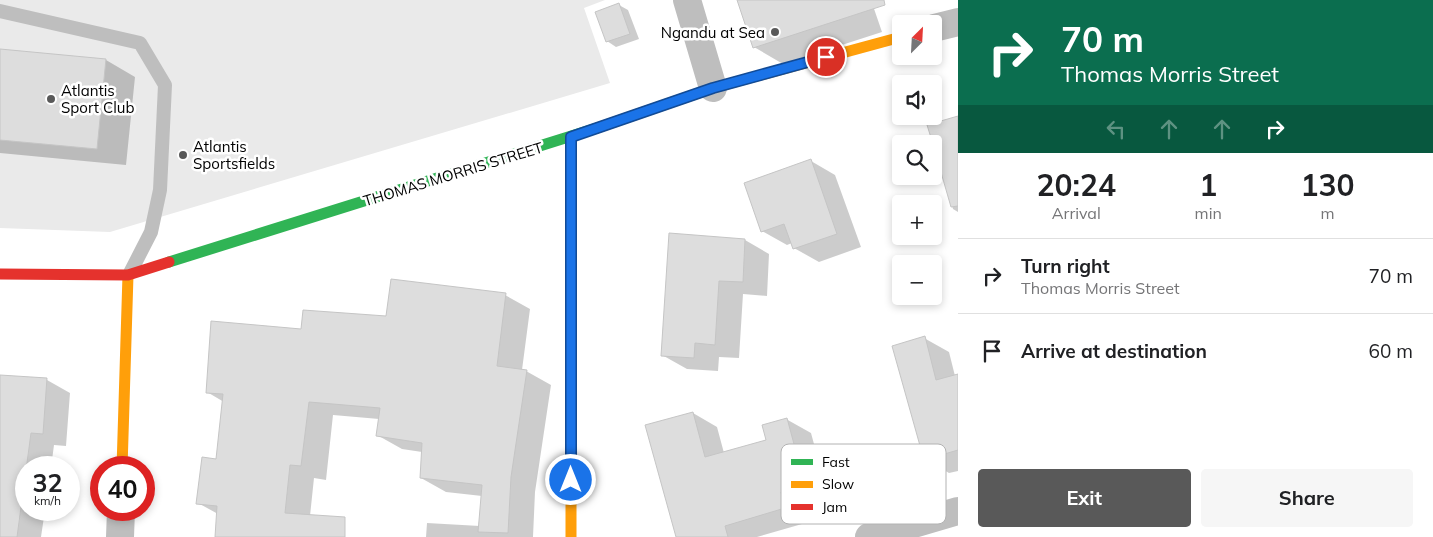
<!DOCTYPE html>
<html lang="en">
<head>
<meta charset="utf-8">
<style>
  :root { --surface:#fff; --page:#f6f6f6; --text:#202124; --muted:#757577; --line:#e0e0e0; --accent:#595959 }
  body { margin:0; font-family:Mulish,sans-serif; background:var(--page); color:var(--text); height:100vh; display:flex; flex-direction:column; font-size:19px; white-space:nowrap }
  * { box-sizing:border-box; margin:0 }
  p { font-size:16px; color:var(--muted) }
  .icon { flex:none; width:28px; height:28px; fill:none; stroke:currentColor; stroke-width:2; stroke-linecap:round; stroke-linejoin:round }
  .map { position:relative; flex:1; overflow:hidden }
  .details { display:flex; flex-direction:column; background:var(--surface); width:475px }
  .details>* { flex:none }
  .top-card { background:#0b6e4f; color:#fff; overflow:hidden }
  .needle { width:32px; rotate:24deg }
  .controls { position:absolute; left:892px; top:15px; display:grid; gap:10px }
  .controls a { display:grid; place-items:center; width:50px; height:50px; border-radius:5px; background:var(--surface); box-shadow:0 2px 8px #0003; font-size:25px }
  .speed { position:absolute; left:15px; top:456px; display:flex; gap:10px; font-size:25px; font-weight:700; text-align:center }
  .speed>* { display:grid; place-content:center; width:65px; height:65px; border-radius:50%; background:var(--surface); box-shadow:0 2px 8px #0003; line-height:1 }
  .speed small { font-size:12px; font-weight:400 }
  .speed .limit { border:8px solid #d22; background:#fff; color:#111 }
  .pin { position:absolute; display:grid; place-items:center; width:42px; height:42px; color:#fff; margin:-21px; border:2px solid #fff; border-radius:50%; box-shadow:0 1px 5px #0007 }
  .me { position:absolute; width:55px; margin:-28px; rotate:0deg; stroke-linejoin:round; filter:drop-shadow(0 0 4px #0008) }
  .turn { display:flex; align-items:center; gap:18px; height:105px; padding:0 20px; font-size:22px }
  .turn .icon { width:65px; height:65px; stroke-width:2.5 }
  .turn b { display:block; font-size:35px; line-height:42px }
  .lanes { display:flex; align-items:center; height:48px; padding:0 20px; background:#0003; justify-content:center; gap:25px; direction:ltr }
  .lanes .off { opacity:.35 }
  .eta { display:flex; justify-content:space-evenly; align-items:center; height:85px; text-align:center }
  .eta b { font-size:30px; font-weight:700; line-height:35px }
  .primary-button { display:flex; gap:10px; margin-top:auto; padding:10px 20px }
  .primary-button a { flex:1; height:58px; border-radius:5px; background:var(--accent); color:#fff; font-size:20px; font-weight:700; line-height:58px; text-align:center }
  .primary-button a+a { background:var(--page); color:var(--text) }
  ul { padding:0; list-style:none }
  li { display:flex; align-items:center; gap:15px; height:75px; padding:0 20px; border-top:1px solid var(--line) }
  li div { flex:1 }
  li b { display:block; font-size:19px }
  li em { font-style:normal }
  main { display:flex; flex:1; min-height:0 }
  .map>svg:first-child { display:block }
  .green { fill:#eaeaea }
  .shadow { fill:#0003 }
  .building { fill:#ddd; stroke:#c5c5c5 }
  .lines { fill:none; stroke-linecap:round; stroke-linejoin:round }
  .lane { stroke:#bebebe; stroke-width:14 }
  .street { stroke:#bebebe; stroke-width:28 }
  .fast { stroke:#30b455; stroke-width:11 }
  .slow { stroke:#ff9f0a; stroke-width:11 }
  .jam { stroke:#e5322d; stroke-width:11 }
  .route-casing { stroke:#114b97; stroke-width:12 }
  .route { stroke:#1a73e8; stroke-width:9 }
  .poi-dot { fill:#595959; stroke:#fff; stroke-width:2 }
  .labels { text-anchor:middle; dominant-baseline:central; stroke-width:5; stroke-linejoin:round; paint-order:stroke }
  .poi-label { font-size:15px; fill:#000; stroke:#fff; text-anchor:start }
  .street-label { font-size:15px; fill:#000; stroke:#fff }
  .key { fill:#fff; stroke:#b2b2b2; stroke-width:1 }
  .key-label { font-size:14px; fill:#000 }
</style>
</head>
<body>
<main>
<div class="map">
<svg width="958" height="537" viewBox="0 0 958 537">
  <rect width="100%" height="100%" fill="#fff"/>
  <path class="green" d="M0,0H605L584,8L610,83L110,232L0,228Z"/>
  <path class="shadow" d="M738,0H871L882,32L783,64L754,47Z
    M619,5L628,10L639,39L616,47L607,41Z
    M0,50L106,60L135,77L126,165L0,153Z
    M958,117V212L953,209L929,126Z
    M811,161L835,175L861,247L819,262L794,248L792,243L787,245L762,231Z
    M745,240L769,254L767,296L743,294L739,358L719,357L718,371L687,369L662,355Z
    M505,295L530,309L522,370L526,371L551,385L535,492L533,537H426L427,523L480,526L482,496L446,492L421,478L422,452L402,449L377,435L379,419L333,415L326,480L314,478L310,516L334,537H216L218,514L198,503L217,460L224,402L207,392L302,330L387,318Z
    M924,338L949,352L955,376L958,378V471L949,473L925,459Z
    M0,376L47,380L70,393L66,446L54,445L51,468H26V510H45L41,537H0Z
    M693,413L717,427L724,453L768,441L786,419L811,433L829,499L804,506L809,522L757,537H677Z"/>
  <path class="building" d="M737,0H884L885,5L753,48Z
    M619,3L630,34L606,42L595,12Z
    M0,49L106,59L97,149L0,140Z
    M958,116V206L951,207L934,148V144H933L927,125Z
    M811,159L837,234L793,249L784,224L761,232L744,183Z
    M669,233L745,239L743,282L719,281L715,345L695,343L694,358L661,356Z
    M391,279L506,293L497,366L527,370L511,477L508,533L478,532L482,485L420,478L422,443L376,436L380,408L309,402L301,466L290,465L285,513L345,517V537H215L217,506L196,504L202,457L216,459L223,394L206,393L211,321L301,329L303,310L386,316Z
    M925,336L936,380L958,374V450L924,460L892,346Z
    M0,375L47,378L43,434L31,433L17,537H0Z
    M693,412L705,457L766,440L762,425L787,418L805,485L781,492L785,508L725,526L728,537H676L645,425Z"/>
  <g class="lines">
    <path class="lane" d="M0,11L140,43L165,85L160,190L151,232L130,273"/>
    <path class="street" d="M687,0L713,88
      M934,28L958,22
      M120,537L121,510
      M869,537L958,511"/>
    <path class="fast" d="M169,262L597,128"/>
    <path class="slow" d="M597,128L713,88L901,37
      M571,137V537
      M122,468L128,275"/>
    <path class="jam" d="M0,274L128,275L169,262"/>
  </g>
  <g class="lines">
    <defs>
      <path id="route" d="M571,480V137L713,88L826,57"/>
    </defs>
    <use href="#route" class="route-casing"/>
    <use href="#route" class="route"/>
  </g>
  <g class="poi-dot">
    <circle cx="775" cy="32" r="5"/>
    <circle cx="51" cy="99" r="5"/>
    <circle cx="183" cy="155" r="5"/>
  </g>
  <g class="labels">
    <g class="poi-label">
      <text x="765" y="32" text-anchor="end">Ngandu at Sea</text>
      <text x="61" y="90">Atlantis<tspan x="61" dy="17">Sport Club</tspan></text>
      <text x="193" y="146">Atlantis<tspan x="193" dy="17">Sportsfields</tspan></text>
    </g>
    <g class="street-label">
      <text transform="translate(453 174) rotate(-17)">THOMAS MORRIS STREET</text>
    </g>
  </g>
  <rect x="781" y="444" width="165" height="80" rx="8" class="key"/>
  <rect x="791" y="459" width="22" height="6" fill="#30b455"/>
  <rect x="791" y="481" width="22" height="7" fill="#ff9f0a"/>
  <rect x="791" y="504" width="22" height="6" fill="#e5322d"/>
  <g class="key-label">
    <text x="822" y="467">Fast</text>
    <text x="822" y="489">Slow</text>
    <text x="822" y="512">Jam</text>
  </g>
</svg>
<div class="controls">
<a><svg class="needle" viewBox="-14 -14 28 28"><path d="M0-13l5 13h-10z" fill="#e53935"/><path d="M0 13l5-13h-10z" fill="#757577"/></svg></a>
<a><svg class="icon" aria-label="sound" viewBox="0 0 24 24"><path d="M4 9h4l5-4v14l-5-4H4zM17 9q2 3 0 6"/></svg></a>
<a><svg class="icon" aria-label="search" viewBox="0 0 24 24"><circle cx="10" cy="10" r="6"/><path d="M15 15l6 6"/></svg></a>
<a>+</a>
<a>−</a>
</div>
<div class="speed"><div>32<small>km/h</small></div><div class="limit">40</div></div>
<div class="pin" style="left:826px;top:57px;background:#d93025"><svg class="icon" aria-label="arrive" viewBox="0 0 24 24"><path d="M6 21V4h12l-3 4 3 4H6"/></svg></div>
<svg class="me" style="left:571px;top:480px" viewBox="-20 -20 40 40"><circle r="17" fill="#1a73e8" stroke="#fff" stroke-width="3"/><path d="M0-11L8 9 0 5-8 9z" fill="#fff"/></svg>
</div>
<section class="details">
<div class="top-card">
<div class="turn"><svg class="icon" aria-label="right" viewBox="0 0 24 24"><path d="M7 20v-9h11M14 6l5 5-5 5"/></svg><div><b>70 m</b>Thomas Morris Street</div></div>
<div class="lanes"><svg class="icon off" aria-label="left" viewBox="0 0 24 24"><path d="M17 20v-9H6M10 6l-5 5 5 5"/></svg><svg class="icon off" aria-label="ahead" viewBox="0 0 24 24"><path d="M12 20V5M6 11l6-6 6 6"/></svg><svg class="icon off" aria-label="ahead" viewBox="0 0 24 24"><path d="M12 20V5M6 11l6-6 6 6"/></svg><svg class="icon" aria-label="right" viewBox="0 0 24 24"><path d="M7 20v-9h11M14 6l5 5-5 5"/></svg></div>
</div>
<div class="eta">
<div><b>20:24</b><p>Arrival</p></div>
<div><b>1</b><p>min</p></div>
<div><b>130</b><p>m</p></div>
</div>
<ul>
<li><svg class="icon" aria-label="right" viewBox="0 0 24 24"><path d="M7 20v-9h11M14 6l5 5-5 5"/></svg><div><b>Turn right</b><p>Thomas Morris Street</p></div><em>70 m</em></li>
<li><svg class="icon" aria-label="arrive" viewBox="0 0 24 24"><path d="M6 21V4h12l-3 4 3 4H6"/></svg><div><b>Arrive at destination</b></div><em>60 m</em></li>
</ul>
<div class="primary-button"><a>Exit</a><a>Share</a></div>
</section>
</main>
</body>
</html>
